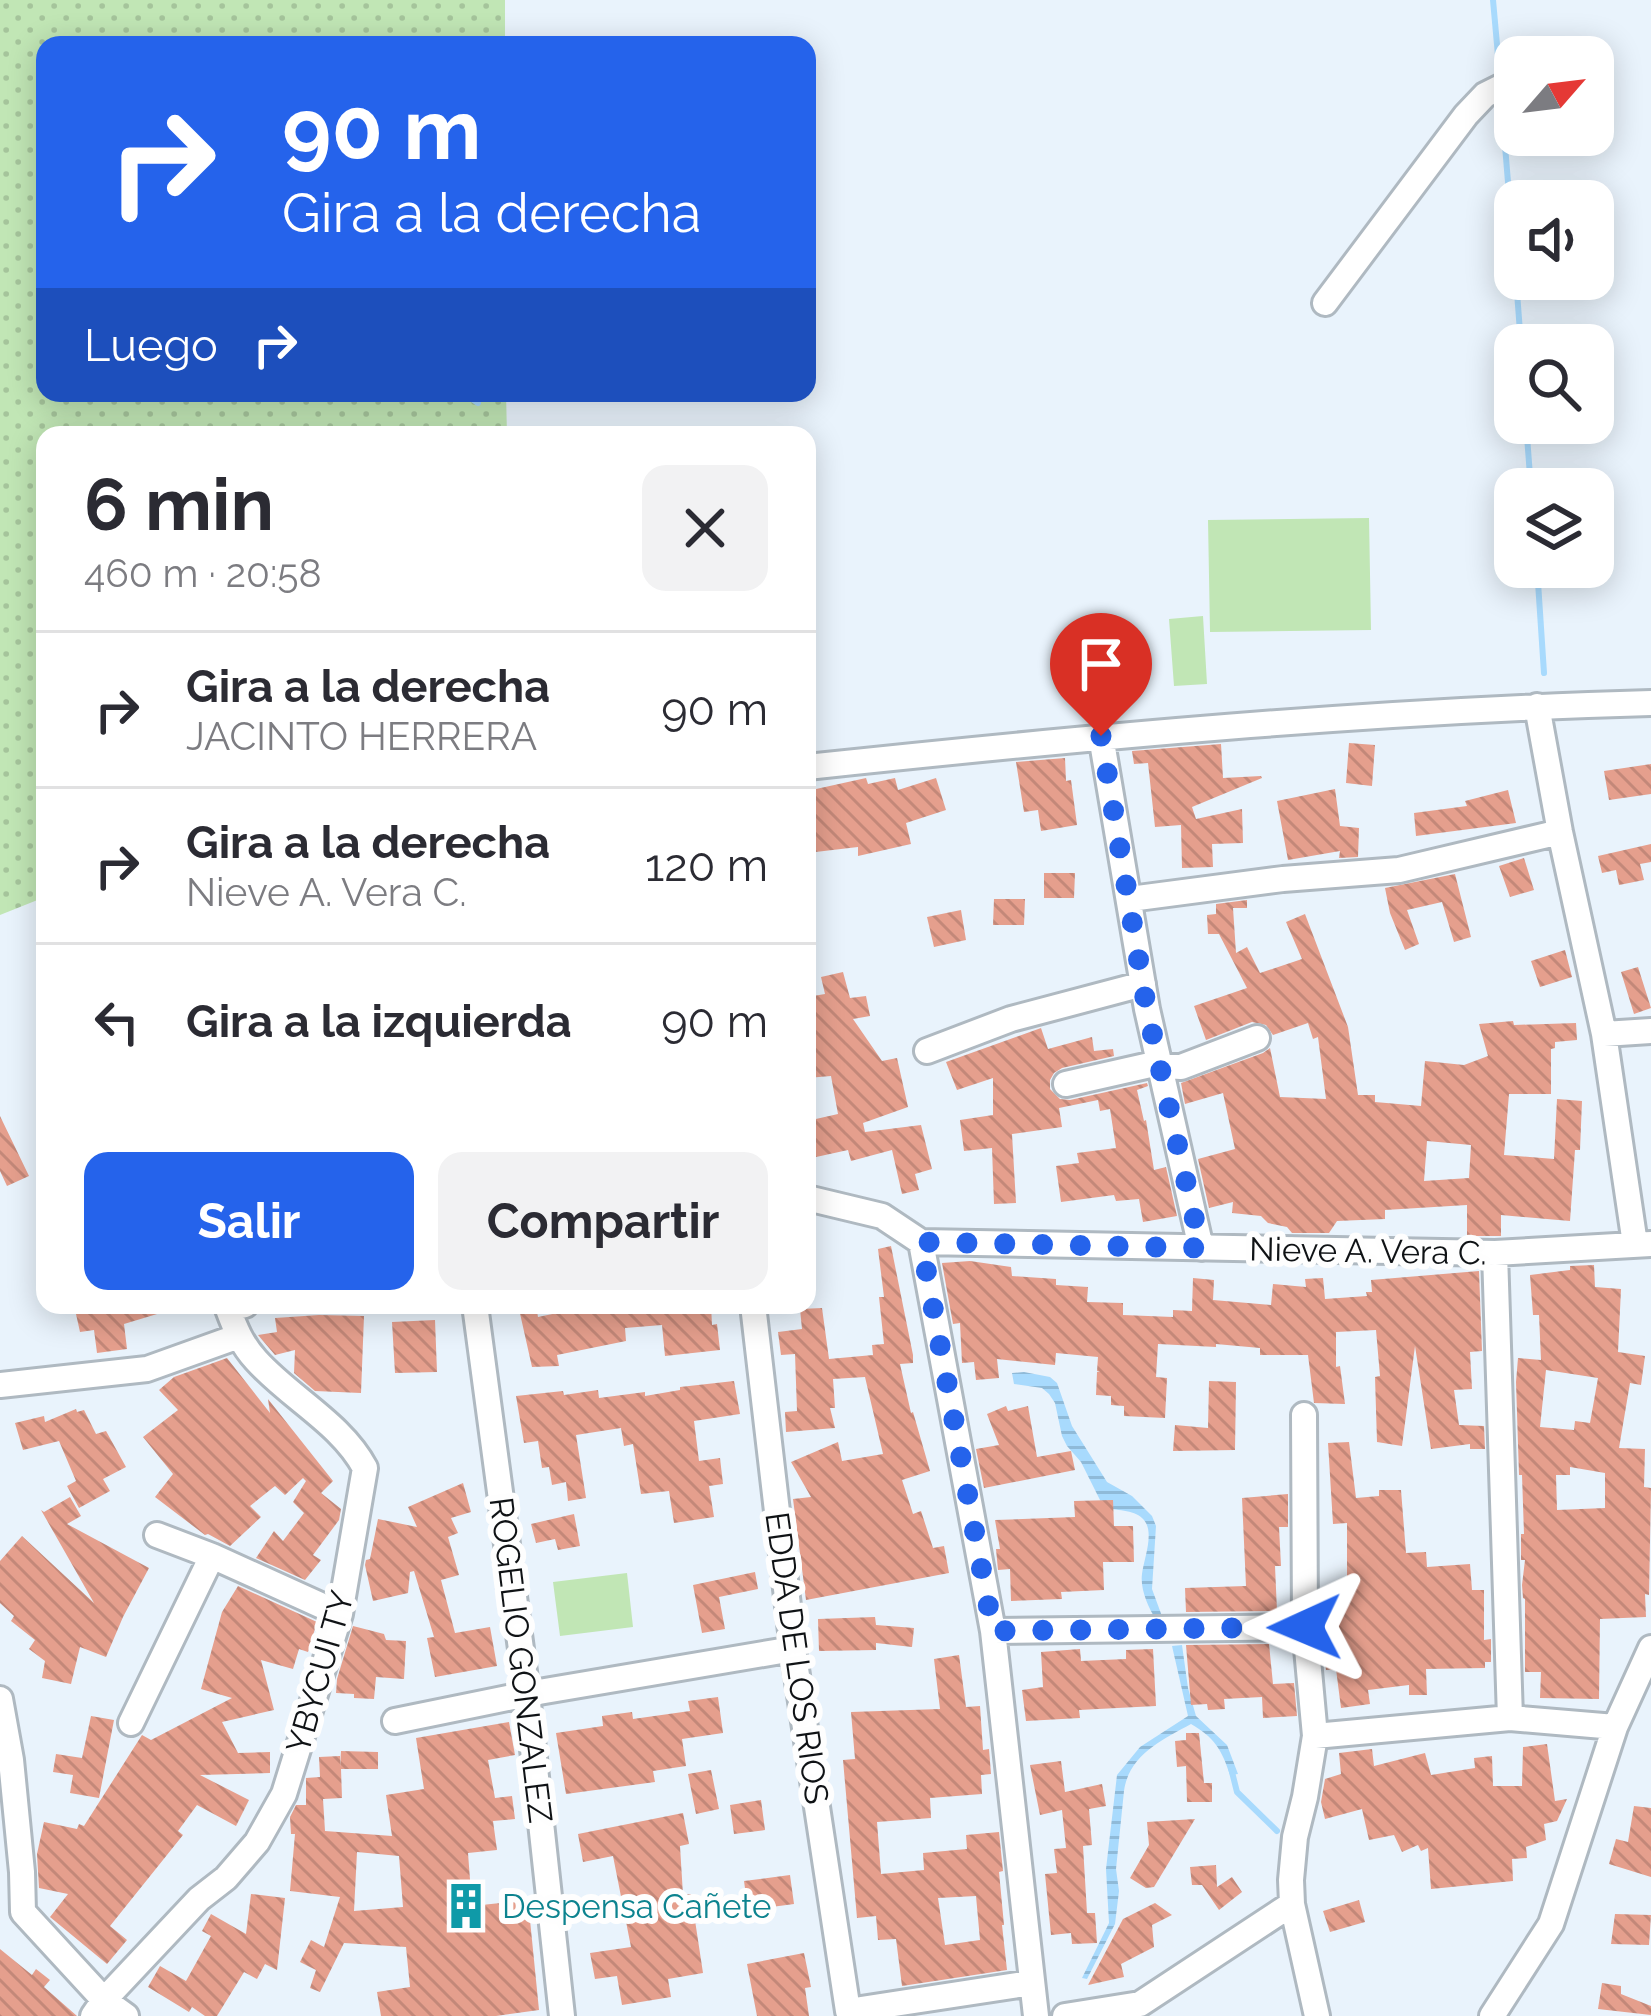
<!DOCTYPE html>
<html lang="es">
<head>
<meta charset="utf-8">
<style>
  :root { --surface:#fff; --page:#f2f2f3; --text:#2b2b33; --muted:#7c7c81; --line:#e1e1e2; --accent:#2563eb }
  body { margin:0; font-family:Raleway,sans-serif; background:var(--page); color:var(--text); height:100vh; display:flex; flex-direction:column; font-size:45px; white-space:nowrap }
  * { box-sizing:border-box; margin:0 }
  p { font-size:39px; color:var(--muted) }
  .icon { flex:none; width:66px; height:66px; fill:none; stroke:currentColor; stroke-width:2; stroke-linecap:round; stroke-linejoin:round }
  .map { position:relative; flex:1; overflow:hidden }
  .details { position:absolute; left:36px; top:426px; width:780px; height:888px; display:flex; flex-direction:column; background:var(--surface); border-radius:24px; box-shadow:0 6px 30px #0003 }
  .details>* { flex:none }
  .guide { position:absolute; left:36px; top:36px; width:780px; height:366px; border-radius:24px; box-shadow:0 6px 30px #0003; background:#2563eb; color:#fff; overflow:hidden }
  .needle { width:78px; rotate:62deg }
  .tools { position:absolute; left:1494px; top:36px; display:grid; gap:24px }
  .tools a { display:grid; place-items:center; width:120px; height:120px; border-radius:24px; background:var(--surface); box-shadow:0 6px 30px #0003; font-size:60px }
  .pin { position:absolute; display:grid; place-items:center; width:102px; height:102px; color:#fff; margin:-123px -51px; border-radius:50% 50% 50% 0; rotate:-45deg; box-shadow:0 0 12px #0007 }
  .pin .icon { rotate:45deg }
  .me { position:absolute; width:132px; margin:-66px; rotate:269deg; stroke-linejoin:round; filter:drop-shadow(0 0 9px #0008) }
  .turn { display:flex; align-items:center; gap:42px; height:252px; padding:0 48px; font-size:54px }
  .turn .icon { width:156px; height:156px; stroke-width:2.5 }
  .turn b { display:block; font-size:84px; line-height:102px }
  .then { display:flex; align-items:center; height:114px; padding:0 48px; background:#0003; gap:24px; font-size:45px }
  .round { display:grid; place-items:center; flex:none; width:126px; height:126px; border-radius:24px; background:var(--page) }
  .overview { display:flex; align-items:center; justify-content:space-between; height:204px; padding:0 48px }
  h1 { font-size:72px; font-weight:700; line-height:90px }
  .action { display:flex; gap:24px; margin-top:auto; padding:24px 48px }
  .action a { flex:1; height:138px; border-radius:24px; background:var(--accent); color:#fff; font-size:48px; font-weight:700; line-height:138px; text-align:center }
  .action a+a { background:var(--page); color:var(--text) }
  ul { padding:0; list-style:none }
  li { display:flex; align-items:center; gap:36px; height:156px; padding:0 48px; border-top:3px solid var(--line) }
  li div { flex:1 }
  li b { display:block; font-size:45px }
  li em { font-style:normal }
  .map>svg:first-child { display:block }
  .grass { fill:url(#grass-dots) }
  .garden { fill:#c1e6b5 }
  .water { fill:url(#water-rules) }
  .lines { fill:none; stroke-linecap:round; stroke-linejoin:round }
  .stream { stroke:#a8dafd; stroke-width:6 }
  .building { fill:url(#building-back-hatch); fill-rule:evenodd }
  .minor-casing { stroke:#afb9c1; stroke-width:30 }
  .minor { stroke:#fff; stroke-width:24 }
  .route { stroke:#2563eb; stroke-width:21; stroke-dasharray:0 37.8 }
  .labels { text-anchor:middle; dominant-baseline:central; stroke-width:12; stroke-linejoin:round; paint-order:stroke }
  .street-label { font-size:33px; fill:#0f1215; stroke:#fefefe }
  .culture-label { font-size:33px; fill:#0d838f; stroke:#fefefe; text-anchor:start }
</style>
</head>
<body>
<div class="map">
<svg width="1651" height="2016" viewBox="0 0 1651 2016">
  <defs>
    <pattern id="grass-dots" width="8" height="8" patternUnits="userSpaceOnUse" patternTransform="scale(3)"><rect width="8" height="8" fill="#c1e6b5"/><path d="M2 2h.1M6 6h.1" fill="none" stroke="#a5c49b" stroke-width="1.8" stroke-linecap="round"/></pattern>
    <pattern id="water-rules" width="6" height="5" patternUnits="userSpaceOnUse" patternTransform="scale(3)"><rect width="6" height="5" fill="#a8dafd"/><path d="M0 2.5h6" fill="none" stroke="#8fbad8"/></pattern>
    <pattern id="building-back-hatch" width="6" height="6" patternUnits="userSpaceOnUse" patternTransform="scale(3)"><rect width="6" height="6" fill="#e59f8d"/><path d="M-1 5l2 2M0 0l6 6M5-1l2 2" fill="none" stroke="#c38879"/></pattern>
  </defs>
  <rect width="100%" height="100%" fill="#e9f3fc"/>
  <path class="grass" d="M0,0H505V45H45V393H506L507,435H45V897L0,915Z"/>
  <path class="garden" d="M1369,518L1371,630L1210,632L1208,520Z
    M1203,616L1207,684L1174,686L1169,619Z
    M627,1573L633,1627L560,1636L553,1582Z"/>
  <path class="water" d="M1024,1372L1050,1377L1057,1383L1072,1426L1107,1482L1132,1496L1152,1516L1156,1526L1152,1589L1163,1619L1156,1620C1148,1607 1140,1589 1142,1574C1144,1558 1156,1530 1142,1518C1134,1510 1115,1510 1104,1508L1081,1462L1067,1446L1062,1436L1055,1403L1049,1394L1042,1388L1014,1384L1012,1373Z
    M1182,1645L1188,1688L1196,1716L1227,1745L1238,1774L1230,1775C1222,1750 1214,1737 1191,1724C1162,1740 1129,1755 1124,1791L1116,1869L1119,1891L1115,1924L1087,1979L1082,1978L1109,1923L1106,1869L1117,1775L1140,1747L1188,1716L1172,1646Z"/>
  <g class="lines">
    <path class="stream" d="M1493,0L1500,78
      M1501,97L1515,267
      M1516,279L1521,345
      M463,393L478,403
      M1526,423L1531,489
      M1537,567L1544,673
      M1231,1768L1237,1792L1277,1831"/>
  </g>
  <path class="building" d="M1349,743L1375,745L1372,786L1346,783Z
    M1221,744L1223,778L1261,776L1262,778L1192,807L1196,819L1242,809L1243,843L1212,844L1213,867L1182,868L1181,825L1155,827L1148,763L1134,764L1132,751Z
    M1065,758L1066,781L1071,780L1077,825L1041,831L1038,810L1024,812L1016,762Z
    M1651,764V794L1609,800L1604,771Z
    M866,778L868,784L895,778L898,790L936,778L946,810L906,823L911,844L858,856V847L807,853V791Z
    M1335,789L1340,826L1359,828L1358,857L1339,858L1340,851L1288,860L1277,801Z
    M1508,790L1516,823L1416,836L1414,813L1467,806L1465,801Z
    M1651,844V862L1640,864L1644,880L1619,885L1616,870L1602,873L1598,856Z
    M1524,858L1534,890L1510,897L1499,866Z
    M1044,873H1075L1074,898H1044Z
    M1455,874L1471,937L1454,942L1442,902L1407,910L1419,944L1405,950L1390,913L1385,888Z
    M994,899H1025L1024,925H993Z
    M1247,900V908H1233L1236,953L1247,947L1260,973L1302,959L1286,922L1305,914L1348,1027L1358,1095H1375V1102L1421,1106L1425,1061L1464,1065L1488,1056L1479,1024L1513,1021L1514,1025L1576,1023L1577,1040L1555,1042V1048L1551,1049V1094H1509L1504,1155L1554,1159L1557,1099L1582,1101L1580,1150H1575L1570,1221L1501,1215V1236H1467V1205L1385,1210V1219L1337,1221L1329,1233H1292L1287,1227L1268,1223L1261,1216L1232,1213L1233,1202L1209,1208L1198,1159L1235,1149L1223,1093L1185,1104L1181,1083L1263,1053L1270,1048L1280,1097L1326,1099L1318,1037L1313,1039L1308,1023L1273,1035L1266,1025L1252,1022L1206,1040L1194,1006L1247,988L1219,934H1208L1207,915L1216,914V904ZM1427,1141L1471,1145L1469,1178L1424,1181Z
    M961,910L966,940L934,947L927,917Z
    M1565,950L1572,977L1540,987L1531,961Z
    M1638,967L1651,1008L1634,1014L1621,972Z
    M843,972L850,998L866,996L870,1016L853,1019L882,1061L897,1058L908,1107L863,1123L865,1132L921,1125L932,1169L915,1174L919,1190L902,1194L892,1150L851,1161L848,1150L807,1159V1121L838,1114L831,1076L807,1078V1061H810L807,1041V997L825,994L821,977Z
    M1041,1028L1048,1049L1092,1037L1094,1051L1113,1049L1114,1056L1062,1068L1054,1073L1050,1080V1089L1060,1099L1070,1100L1147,1083L1148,1086L1137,1090L1144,1121L1146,1120L1154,1170L1166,1167L1177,1216L1143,1222L1139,1199L1116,1201L1114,1195L1061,1202L1056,1166L1079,1163L1077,1153L1116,1148L1110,1109L1100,1111L1098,1100L1059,1108L1062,1127L1012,1134L1016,1203L994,1204L992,1148L964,1151L960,1120L993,1115V1078L957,1090L946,1062Z
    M0,1116L29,1176L7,1186L0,1171Z
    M891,1246L913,1355V1363L900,1364L911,1413L913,1412L930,1471L902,1480L913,1514L921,1511L933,1548L944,1546L949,1573L806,1600L793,1499L811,1497L791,1462L838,1442L842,1461L883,1454L865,1377L833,1379L835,1408H830L835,1428L786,1432L785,1412L797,1411L795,1354L781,1355L778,1332L802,1329L800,1309L822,1308L829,1359L873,1355L872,1345L884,1344L879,1297H884L878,1249Z
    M970,1261L1011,1267L1012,1276L1056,1279V1285L1088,1287L1087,1302L1123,1303V1315L1173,1317V1310L1192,1311L1193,1278L1214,1280L1213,1300L1271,1305L1273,1284L1306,1287L1305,1279L1323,1278L1325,1299L1367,1296L1366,1292H1372L1371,1280L1479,1271L1482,1351L1470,1352L1472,1389L1454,1390L1459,1425L1484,1426L1485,1449H1470V1444L1431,1449L1415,1346L1402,1446L1377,1442L1375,1377L1380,1376L1376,1330L1336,1332V1367L1340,1366L1345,1404L1314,1403L1308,1355H1260V1348L1216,1344V1347L1158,1344L1156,1377L1167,1378L1165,1418L1124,1416V1406L1111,1405V1396L1096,1395L1097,1372L1100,1371H1097L1098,1357L1056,1353L1055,1365L997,1359L999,1378L976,1380L974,1362L962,1363L960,1323L953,1324L942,1263Z
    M1594,1265L1595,1287L1621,1289L1618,1352L1645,1356L1641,1385L1630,1383L1619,1448L1645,1449L1644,1487L1651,1488L1649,1595L1645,1594L1646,1617L1600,1619L1599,1699L1540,1698L1541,1672H1525V1599L1523,1598L1522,1585L1525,1560H1521V1534H1524L1522,1475H1519L1516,1382L1518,1358L1541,1360L1539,1315H1533L1530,1275L1570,1270V1266ZM1546,1370L1598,1378L1590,1423L1575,1421L1574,1430L1540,1427ZM1570,1467L1605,1473V1508L1557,1510L1556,1475H1570Z
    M74,1305H166L167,1311L124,1324L127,1349L97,1353L94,1330L80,1332Z
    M536,1305L538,1317L581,1308L580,1305H711L712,1325L717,1324L720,1350L665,1356L662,1325L625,1328L626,1341L557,1355L559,1366L532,1367L519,1309Z
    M319,1315L364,1316L361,1393L315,1391L294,1373L295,1350L275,1355L258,1335L277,1332L275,1318Z
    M435,1320L437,1372L395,1373L392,1322Z
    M227,1358L270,1413L268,1399L333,1481L321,1493L341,1509L339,1520L313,1555L321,1560L305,1580L256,1558L274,1531L283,1541L304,1513L293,1502L306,1481L303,1478L285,1495L275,1486L250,1506L261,1517L230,1546L208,1534L205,1535L155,1497L173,1474L143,1437L178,1410L159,1390L174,1377Z
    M734,1381L740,1414L694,1421L699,1461L720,1458L723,1484L709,1486L714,1517L674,1523L669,1491L641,1494L633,1444L624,1446L621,1428L576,1435L586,1498L568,1501L566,1482L552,1485L549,1467L542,1468L538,1441L524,1443L516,1396L563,1391L564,1395L598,1390L599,1398L645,1392V1396L680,1390V1387Z
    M1209,1381L1236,1382L1235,1450L1173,1451L1175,1425L1208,1428Z
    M1006,1406L1008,1411L1028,1406L1037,1457L1071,1451L1075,1470L984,1488L976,1449L999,1445L987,1414Z
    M76,1409L77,1412L84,1410L96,1434L106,1431L126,1467L103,1479L110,1491L79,1508L67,1486L76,1481L59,1441L23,1450L15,1423L44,1416L45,1422Z
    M1349,1442L1356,1498L1379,1496V1490H1401L1406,1553L1426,1552L1427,1567L1470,1564L1472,1590H1484V1640L1491,1639V1662H1485V1668L1426,1669L1427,1695H1409V1685L1368,1690L1370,1704L1341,1708L1336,1669L1326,1670L1322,1637L1337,1635L1336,1591H1347V1523L1333,1524L1328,1443Z
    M463,1483L471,1512L451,1518L458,1533L448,1537L459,1575L441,1580L455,1633L490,1627L497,1666L435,1677L427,1638L434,1637L414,1571L410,1572L408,1593L373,1601L365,1565L366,1560L370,1559L378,1519L417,1527L408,1507Z
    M1288,1494V1527H1279L1281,1566H1275L1277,1611L1186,1612L1185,1588L1246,1586L1242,1498Z
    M70,1497L81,1516L67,1524L149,1568L123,1617L106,1657L80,1647L71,1684L42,1678L45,1661L29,1649L35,1640L11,1621L14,1616L0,1603V1561L22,1536L94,1603L41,1510L44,1512Z
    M1113,1500L1114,1526H1133L1134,1562H1103L1104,1590L1061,1592L1062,1599L1011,1601L1010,1569L998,1570L996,1549H1000L995,1520L1075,1517L1074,1501Z
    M574,1514L580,1546L558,1550L555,1539L536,1543L531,1524Z
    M755,1572L758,1589L719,1597L725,1629L702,1633L693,1585Z
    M238,1586L317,1622L308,1652L299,1649L293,1669L261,1660L274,1710L222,1722L238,1753L270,1752V1773L200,1775L249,1800L236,1826L197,1805L178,1831L183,1835L110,1926L127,1940L107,1964L50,1917L68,1894L39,1888L37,1854L44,1822L77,1829L79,1824L84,1826L142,1735L151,1740L232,1698L201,1689L222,1612Z
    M875,1617L876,1625L914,1628L912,1647L876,1643V1650L819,1651L818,1619Z
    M353,1626L384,1634L386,1640L406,1641L404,1679L376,1677L374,1699L354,1698V1694L336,1693L337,1679Z
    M1269,1644L1273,1684L1294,1683L1297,1716L1263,1718L1262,1697L1224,1699L1225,1709L1208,1710L1207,1704L1191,1705L1186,1645Z
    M1080,1649L1081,1661L1126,1659V1650L1153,1649L1156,1706L1079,1710L1080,1718L1026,1721L1022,1690L1043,1687L1041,1652Z
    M959,1655L966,1707L980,1706L983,1750L989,1749L991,1774L981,1775L982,1794L930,1798L931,1818L877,1822L881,1874L924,1870L923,1853L967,1849L966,1835L999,1832L1003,1871L999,1872L1004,1925H1002L1007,1970L902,1986L896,1939L878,1940L876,1916L857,1918L843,1760L855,1759L851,1712L940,1709L934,1659ZM976,1896L980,1940L945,1945L938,1898Z
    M718,1697L723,1733L682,1739L686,1766L653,1771L655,1782L566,1794L556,1733L603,1726L602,1716L632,1712L633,1719L690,1711L688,1701Z
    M91,1716L114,1720L99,1798L70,1793L73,1775L53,1772L56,1754L82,1758Z
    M509,1722L515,1755L488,1760L495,1798L512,1796L515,1819L493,1821L497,1850L468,1853L472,1906L528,1900L539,2010L496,2016H381L377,1992L410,1987L406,1947L344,1943L320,1992L310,1988L316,1970L300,1962L311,1940L324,1947L340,1897L290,1891L295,1834H291L290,1817L296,1805H306V1778L320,1777L319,1757L340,1756V1767L341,1751L378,1752V1769H341L342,1798L323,1799L325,1831L392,1836L386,1795L424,1789L416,1738ZM357,1852L399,1856L403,1907L354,1911Z
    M1186,1733H1199L1204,1783H1212V1802H1187L1186,1766L1177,1767L1175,1741L1186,1740Z
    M1547,1744L1555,1801L1567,1799L1557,1821L1544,1824L1546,1840L1526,1847L1527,1858L1512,1859L1513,1881L1431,1889L1428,1848L1421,1851L1418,1845L1402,1852L1394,1835L1369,1840L1362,1809L1325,1819L1321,1802L1325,1779L1341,1774L1339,1753L1372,1749L1374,1766L1425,1753L1431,1775L1475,1768L1474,1758L1492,1756L1493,1786H1522L1523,1747Z
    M1061,1761L1065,1792L1102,1784L1106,1806L1089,1809L1092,1845L1083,1846L1087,1913H1095L1097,1943L1072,1944L1071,1933L1051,1935L1045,1874L1057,1873L1054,1849L1066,1848L1062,1810L1040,1815L1030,1765Z
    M711,1770L719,1809L696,1814L688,1774Z
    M761,1800L765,1830L734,1834L730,1805Z
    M1634,1806L1651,1808V1877L1609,1864L1616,1839L1628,1842Z
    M683,1813L689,1844L680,1846L683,1895L691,1894L703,1973L668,1979L671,1997L622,2005L617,1976L595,1979L590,1953L631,1947L613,1856L583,1862L578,1834Z
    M1195,1819L1154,1887L1146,1888L1130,1878L1149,1845L1147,1822Z
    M1216,1865L1217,1887L1232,1877L1242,1892L1219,1910L1202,1885H1192L1190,1867Z
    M790,1875L794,1904L748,1910L744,1881Z
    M251,1894L285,1898L277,1970L265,1964L257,1979L244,1972L217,2016H205L192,2007L189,2012L148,1987L160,1966L186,1981L211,1936L202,1931L211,1914L246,1934Z
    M1359,1900L1365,1922L1330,1932L1323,1911Z
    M1155,1903L1172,1915L1152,1925L1154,1947L1121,1964L1124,1977L1088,1985L1123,1919Z
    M1615,1914L1651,1915L1649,1945L1611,1944Z
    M0,1949L32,1975L36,1969L50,1980L44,1987L77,2016H0Z
    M804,1953L811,1987L805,1988L809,2016H757L747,1964Z
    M1602,1983L1621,1986V1994L1651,2006V2015L1598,2009Z"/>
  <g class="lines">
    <defs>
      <path id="minor" d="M1325,303L1466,115L1485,95L1515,80
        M1537,706L1560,832L1604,1034L1635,1244
        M1101,736L1147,1009L1201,1248
        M807,767C1088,737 1369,711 1651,703
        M1130,899L1283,879L1399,870L1560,832
        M1604,1034L1651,1031
        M927,1051L1011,1019L1143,984
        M1066,1084L1150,1065L1181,1067L1257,1038
        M807,1198L882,1216L921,1242L1495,1253L1651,1244
        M921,1242L993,1631L1036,2016
        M1495,1253L1510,1718
        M475,1305L527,1694L562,2016
        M753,1305L793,1649L848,2011L1031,1983
        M0,1385L147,1369L239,1336
        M1304,1415L1305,1627L1315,1736L1305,1797L1295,1837L1291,1880L1292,1904L1317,2016
        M157,1535L212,1556L340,1614
        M993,1631L1305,1627
        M0,1699L11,1760L22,1872L23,1912L104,2000L126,2016
        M395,1721L527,1694L793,1649
        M131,1723L212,1556
        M1315,1736L1510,1718L1615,1727
        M93,2016L104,2000L199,1899L226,1878L257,1842L284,1794L340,1614L365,1468C341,1423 290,1398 256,1360C242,1345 235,1328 228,1309L245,1305
        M1065,2016L1140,2004L1292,1904
        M1492,2016L1551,1924L1615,1727L1651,1648"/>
    </defs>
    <use href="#minor" class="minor-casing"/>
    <use href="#minor" class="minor"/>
  </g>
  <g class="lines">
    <path class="route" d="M1101,736L1147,1010L1201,1248L921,1242L993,1631L1305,1627"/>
  </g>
  <defs>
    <symbol id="building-bare" viewBox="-9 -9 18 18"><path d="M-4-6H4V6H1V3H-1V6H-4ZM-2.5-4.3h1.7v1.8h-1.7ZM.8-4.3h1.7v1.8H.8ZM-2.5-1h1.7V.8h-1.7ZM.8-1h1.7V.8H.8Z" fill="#0f9aa8" stroke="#fefefe" stroke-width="2.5" paint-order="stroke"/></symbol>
  </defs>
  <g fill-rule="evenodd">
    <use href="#building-bare" x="433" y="1873" width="66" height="66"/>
  </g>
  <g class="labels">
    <g class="street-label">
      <text transform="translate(1368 1251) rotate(1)">Nieve A. Vera C.</text>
      <text transform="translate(797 1658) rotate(82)">EDDA DE LOS RIOS</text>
      <text transform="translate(521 1660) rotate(83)">ROGELIO GONZALEZ</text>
      <text transform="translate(320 1672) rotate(-74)">YBYCUI TY</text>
    </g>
    <g class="culture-label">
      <text x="502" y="1906">Despensa Cañete</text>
    </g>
  </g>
</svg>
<div class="tools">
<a><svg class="needle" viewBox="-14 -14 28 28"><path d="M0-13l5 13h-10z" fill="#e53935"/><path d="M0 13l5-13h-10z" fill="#7c7c81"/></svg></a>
<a><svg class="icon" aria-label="sound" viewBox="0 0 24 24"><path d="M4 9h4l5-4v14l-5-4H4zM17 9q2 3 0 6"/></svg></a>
<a><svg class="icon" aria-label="search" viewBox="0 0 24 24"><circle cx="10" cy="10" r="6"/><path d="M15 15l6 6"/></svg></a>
<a><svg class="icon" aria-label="layers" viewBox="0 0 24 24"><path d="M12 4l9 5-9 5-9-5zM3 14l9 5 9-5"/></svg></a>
</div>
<div class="pin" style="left:1101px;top:736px;background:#d93025"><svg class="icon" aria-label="arrive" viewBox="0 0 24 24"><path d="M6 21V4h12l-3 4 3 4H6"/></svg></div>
<svg class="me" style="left:1305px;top:1627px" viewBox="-20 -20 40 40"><path d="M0-17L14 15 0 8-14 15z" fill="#2563eb" stroke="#fff" stroke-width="4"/></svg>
<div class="guide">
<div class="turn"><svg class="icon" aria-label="right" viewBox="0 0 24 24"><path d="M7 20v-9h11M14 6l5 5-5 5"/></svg><div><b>90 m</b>Gira a la derecha</div></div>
<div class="then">Luego<svg class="icon" aria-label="right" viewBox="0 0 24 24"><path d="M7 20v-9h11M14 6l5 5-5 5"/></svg></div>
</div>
<section class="details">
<div class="overview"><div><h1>6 min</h1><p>460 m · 20:58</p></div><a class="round"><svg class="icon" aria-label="close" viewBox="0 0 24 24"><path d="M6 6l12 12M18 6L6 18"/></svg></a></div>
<ul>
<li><svg class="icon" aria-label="right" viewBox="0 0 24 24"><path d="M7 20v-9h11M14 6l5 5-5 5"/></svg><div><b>Gira a la derecha</b><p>JACINTO HERRERA</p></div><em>90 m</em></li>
<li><svg class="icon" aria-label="right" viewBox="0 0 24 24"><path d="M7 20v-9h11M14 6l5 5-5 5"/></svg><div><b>Gira a la derecha</b><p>Nieve A. Vera C.</p></div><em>120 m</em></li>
<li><svg class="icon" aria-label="left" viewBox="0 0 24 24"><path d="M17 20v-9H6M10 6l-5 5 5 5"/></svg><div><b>Gira a la izquierda</b></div><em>90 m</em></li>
</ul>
<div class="action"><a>Salir</a><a>Compartir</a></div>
</section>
</div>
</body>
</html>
